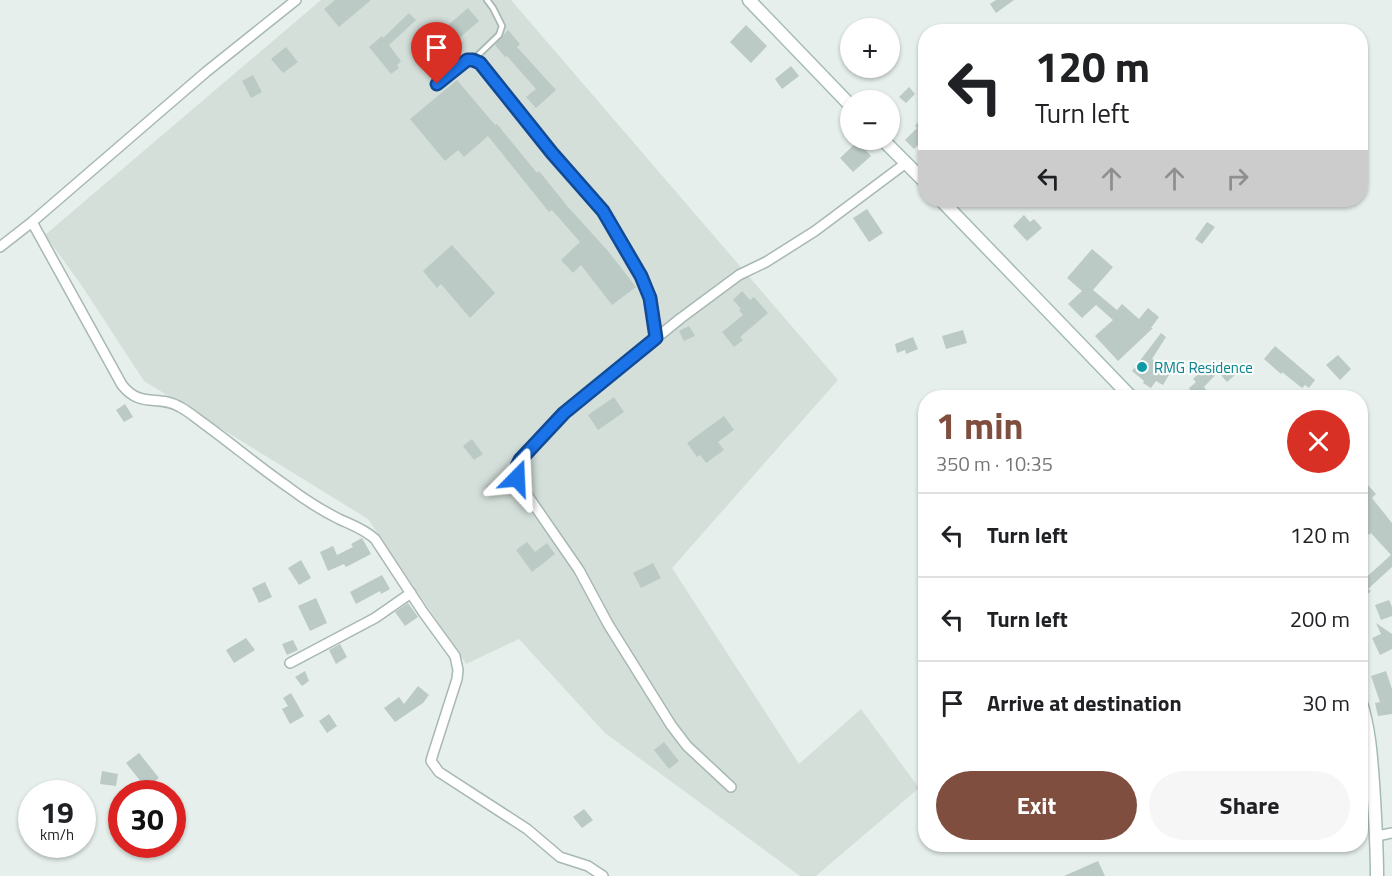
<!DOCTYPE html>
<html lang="en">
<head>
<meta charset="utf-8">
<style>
  :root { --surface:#fff; --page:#f6f6f6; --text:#202124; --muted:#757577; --line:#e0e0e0; --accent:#7f4e3f }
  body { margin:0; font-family:"Titillium Web",sans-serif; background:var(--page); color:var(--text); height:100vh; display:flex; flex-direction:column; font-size:22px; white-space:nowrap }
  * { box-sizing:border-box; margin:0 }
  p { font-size:20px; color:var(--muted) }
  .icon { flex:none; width:33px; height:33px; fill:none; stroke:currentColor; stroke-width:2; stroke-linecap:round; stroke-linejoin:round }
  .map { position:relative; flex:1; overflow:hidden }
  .panel { position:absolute; left:918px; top:390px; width:450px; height:462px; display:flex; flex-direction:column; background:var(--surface); border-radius:24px; box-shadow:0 2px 4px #0004 }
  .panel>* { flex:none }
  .hud { position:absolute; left:918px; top:24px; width:450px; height:183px; border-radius:24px; box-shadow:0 2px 4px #0004; background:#fff; color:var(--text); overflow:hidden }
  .fabs { position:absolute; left:840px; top:18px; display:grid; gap:12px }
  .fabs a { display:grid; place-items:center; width:60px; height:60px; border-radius:50%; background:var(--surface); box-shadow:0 2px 4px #0004; font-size:30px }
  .speed { position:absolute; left:18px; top:780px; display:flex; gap:12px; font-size:30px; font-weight:700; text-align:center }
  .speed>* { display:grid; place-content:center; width:78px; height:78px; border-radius:50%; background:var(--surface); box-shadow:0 2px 4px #0004; line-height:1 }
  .speed small { font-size:15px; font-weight:400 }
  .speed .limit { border:9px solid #d22; background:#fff; color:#111 }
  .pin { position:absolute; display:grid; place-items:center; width:51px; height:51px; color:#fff; margin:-62px -26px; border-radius:50% 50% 50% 0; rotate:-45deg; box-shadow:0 0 6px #0007 }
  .pin .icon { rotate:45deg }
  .me { position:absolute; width:66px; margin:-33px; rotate:21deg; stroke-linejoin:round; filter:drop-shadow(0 0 4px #0008) }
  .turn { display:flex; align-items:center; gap:21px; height:126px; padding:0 18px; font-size:27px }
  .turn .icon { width:78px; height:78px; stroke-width:2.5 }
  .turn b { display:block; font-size:42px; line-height:51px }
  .lanes { display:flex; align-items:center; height:57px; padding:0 18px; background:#0003; justify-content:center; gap:30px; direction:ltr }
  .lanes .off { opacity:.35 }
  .round { display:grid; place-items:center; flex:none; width:63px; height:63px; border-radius:32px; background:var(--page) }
  .overview { display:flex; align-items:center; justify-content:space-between; height:102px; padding:0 18px }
  h1 { font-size:36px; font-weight:700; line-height:45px; color:var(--accent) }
  .cta { display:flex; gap:12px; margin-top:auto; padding:12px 18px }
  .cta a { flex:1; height:69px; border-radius:36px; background:var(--accent); color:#fff; font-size:24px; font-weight:700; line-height:69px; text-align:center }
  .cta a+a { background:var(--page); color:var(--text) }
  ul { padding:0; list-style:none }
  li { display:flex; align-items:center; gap:18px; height:84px; padding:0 18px; border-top:2px solid var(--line) }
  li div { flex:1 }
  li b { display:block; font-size:22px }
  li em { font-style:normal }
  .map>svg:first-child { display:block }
  .built { fill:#d4dfda }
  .building { fill:#bbcac4 }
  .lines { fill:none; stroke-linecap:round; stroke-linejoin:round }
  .service-casing { stroke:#a8b8b2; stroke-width:8 }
  .minor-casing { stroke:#a8b8b2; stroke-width:12 }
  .secondary-casing { stroke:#a4bbb3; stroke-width:15 }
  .service { stroke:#fff; stroke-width:4.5 }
  .minor { stroke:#fff; stroke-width:9 }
  .secondary { stroke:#fff; stroke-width:12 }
  .route-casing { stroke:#114b97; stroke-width:15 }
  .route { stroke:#1a73e8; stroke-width:10 }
  .culture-dot { fill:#0f9aa8; stroke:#f7fbf9; stroke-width:2 }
  .labels { text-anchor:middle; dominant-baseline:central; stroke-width:4.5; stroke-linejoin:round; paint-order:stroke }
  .culture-label { font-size:15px; fill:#0d838f; stroke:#f7fbf9; text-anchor:start }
</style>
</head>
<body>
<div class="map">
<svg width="1392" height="876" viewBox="0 0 1392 876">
  <rect width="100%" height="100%" fill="#e6efeb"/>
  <path class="built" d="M321,0H511L838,380L672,568L799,764L861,709L919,788L816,876H800L605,733L519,639L466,664L368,519L144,381L80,283L45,235Z"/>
  <path class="building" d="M335,0H371L339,27L324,9Z
    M996,0H1014L996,13L990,4Z
    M468,8L479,21L429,64L418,51Z
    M409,13L416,20L389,45L401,61L397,65L399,68L391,74L369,47L382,36L383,38Z
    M746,25L767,46L751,63L730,42Z
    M508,30L520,44L517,47L556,90L536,108L526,97L536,89L507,56L505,57L495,45Z
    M286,47L298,62L283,73L271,59Z
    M791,66L799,76L782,89L775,79Z
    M253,75L262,92L251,98L242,81Z
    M457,80L495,125L497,124L537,173L539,171L568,207L608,251L636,287L612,305L581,265L573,273L561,260L580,242L552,210L549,212L488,136L464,157L458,150L445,161L410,119Z
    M909,87L915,94L906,103L899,97Z
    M926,112V134L923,132L921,136L924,139L914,149L905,140L917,128L915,126Z
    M858,141L871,156L853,172L840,158Z
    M867,209L883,233L869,242L853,218Z
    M1024,215L1030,222L1034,219L1042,228L1027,241L1013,226Z
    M1207,222L1215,227L1202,244L1195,239Z
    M452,245L495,293L470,318L441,284L437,288L423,271Z
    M1092,249L1113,267L1093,290L1117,310L1122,304L1139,319L1148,308L1159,317L1151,328H1153L1118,361L1095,336L1113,320L1096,305L1082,318L1068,304L1082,291L1067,278Z
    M742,291L750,300L754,297L768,313L740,337L743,340L734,347L722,332L743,315L739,310L741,309L733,300Z
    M689,326L695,336L684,341L679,331Z
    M963,330L967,343L946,349L942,336Z
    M1161,333L1166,337L1152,359L1172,370L1163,385L1156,381L1151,388L1143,383L1144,381L1132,371Z
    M913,337L918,349L906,354L905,350L897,353L895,344Z
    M1275,346L1315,380L1309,388L1305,385L1302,388L1282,372L1281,374L1264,359Z
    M1338,355L1351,369L1340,380L1326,365Z
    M1225,364L1235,375L1227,382L1218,372L1204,387L1212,398H1181L1190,390L1189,388L1196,382L1193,379L1201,371L1204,375L1215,366L1218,370Z
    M614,397L624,412L598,430L588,415Z
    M125,404L133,417L124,422L116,410Z
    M724,416L734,430L718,442L724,450L706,463L700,455L697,457L687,443Z
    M472,439L483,454L474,460L463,446Z
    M1366,483L1376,494L1372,498L1392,523V567L1368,589L1371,591L1360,601V580L1362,581L1391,555L1371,533L1369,535L1360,525V487Z
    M362,538L371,554L346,567L344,564L328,571L320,552L333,546L337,555L353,547L351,544Z
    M527,542L535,552L547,543L555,554L532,572L516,550Z
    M301,560L311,578L299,585L288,568Z
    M653,563L661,578L641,588L633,573Z
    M382,575L390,589L381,594L380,591L356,604L350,592Z
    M265,582L272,597L259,603L252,588Z
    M316,598L327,623L310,631L298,606Z
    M1389,600L1392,607V616L1381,620L1375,605Z
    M408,603L418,617L405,626L395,612Z
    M1376,623L1392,634V649L1380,655L1372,638L1381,634Z
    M246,638L255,650L234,663L226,650Z
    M293,640L298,650L287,655L282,644Z
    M340,644L347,657L336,664L329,650Z
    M305,671L309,681L302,686L295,677Z
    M1386,671L1392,689V714L1378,716L1375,703L1380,702L1371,676Z
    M418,686L429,695L423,703L395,722L384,708L399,697L404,704Z
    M291,693L304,716L290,724L282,709L288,706L283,698Z
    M329,714L337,726L327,733L319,721Z
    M664,742L679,761L669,769L654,750Z
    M139,753L159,778L146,788L126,763Z
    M102,771L118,774L116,786L100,784Z
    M584,809L593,820L582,828L573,817Z
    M1098,861L1105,876H1064Z"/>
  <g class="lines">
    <defs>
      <path id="service" d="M473,60L499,35L502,26L493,8L487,0
        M437,84L467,60H473L480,63L552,153L603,211L641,276L650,299L656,338"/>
      <path id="minor" d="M32,222L122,385C141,409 158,394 180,407C188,411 196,418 203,423C232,444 259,467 288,487C304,499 321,510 339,519C352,525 364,529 375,539L423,612L455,656L458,670L457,679L433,754L431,761L439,772L527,829L560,857L588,866L603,876
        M0,247L32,222L206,72L296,0
        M290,663L375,618L411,593
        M731,787L687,746L671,725L608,624L579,570L521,486C516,476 515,471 520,460L564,413L681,318L739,275L766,262L815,231L906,163
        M1377,836L1392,833"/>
      <path id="secondary" d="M749,0L850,105
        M883,140L926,183
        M941,200L1132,398
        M1360,700C1369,727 1371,755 1373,783C1375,814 1377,845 1377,876"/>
    </defs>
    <use href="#service" class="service-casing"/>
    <use href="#minor" class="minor-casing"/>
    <use href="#secondary" class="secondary-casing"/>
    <use href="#service" class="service"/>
    <use href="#minor" class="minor"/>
    <use href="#secondary" class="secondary"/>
  </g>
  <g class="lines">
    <defs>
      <path id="route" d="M437,84L467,60H473L480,63L552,153L603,211L641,276L650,298L656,338L564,413L520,460C516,467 515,471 517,478"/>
    </defs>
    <use href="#route" class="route-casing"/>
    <use href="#route" class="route"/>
  </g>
  <circle class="culture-dot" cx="1142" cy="367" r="6"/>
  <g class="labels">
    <g class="culture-label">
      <text x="1154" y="367">RMG Residence</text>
    </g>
  </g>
</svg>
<div class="fabs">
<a>+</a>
<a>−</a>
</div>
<div class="speed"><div>19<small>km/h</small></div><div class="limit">30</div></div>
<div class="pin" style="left:437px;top:84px;background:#d93025"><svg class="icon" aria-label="arrive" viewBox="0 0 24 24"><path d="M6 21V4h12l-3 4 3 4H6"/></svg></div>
<svg class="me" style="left:517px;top:478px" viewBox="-20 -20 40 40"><path d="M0-17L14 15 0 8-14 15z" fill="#1a73e8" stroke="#fff" stroke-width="4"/></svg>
<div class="hud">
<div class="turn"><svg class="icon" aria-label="left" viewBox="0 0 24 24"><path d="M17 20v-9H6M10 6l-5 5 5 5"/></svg><div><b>120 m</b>Turn left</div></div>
<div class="lanes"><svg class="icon" aria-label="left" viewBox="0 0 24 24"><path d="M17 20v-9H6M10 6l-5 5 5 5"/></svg><svg class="icon off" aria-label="ahead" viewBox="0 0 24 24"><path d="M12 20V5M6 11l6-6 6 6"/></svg><svg class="icon off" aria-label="ahead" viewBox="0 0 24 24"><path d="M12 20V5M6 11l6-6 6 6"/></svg><svg class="icon off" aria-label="right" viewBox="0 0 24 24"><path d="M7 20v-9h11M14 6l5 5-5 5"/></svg></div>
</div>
<section class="panel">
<div class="overview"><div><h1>1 min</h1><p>350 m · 10:35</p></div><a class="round" style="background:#d93025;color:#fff"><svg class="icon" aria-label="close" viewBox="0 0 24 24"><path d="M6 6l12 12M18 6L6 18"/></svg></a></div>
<ul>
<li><svg class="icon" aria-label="left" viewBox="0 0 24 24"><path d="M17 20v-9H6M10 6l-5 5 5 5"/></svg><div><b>Turn left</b></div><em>120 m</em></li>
<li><svg class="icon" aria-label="left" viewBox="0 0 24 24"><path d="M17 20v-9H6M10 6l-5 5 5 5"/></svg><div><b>Turn left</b></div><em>200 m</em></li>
<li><svg class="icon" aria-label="arrive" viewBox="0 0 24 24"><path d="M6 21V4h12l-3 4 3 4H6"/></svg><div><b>Arrive at destination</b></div><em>30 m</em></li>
</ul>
<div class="cta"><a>Exit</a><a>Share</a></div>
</section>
</div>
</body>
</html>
